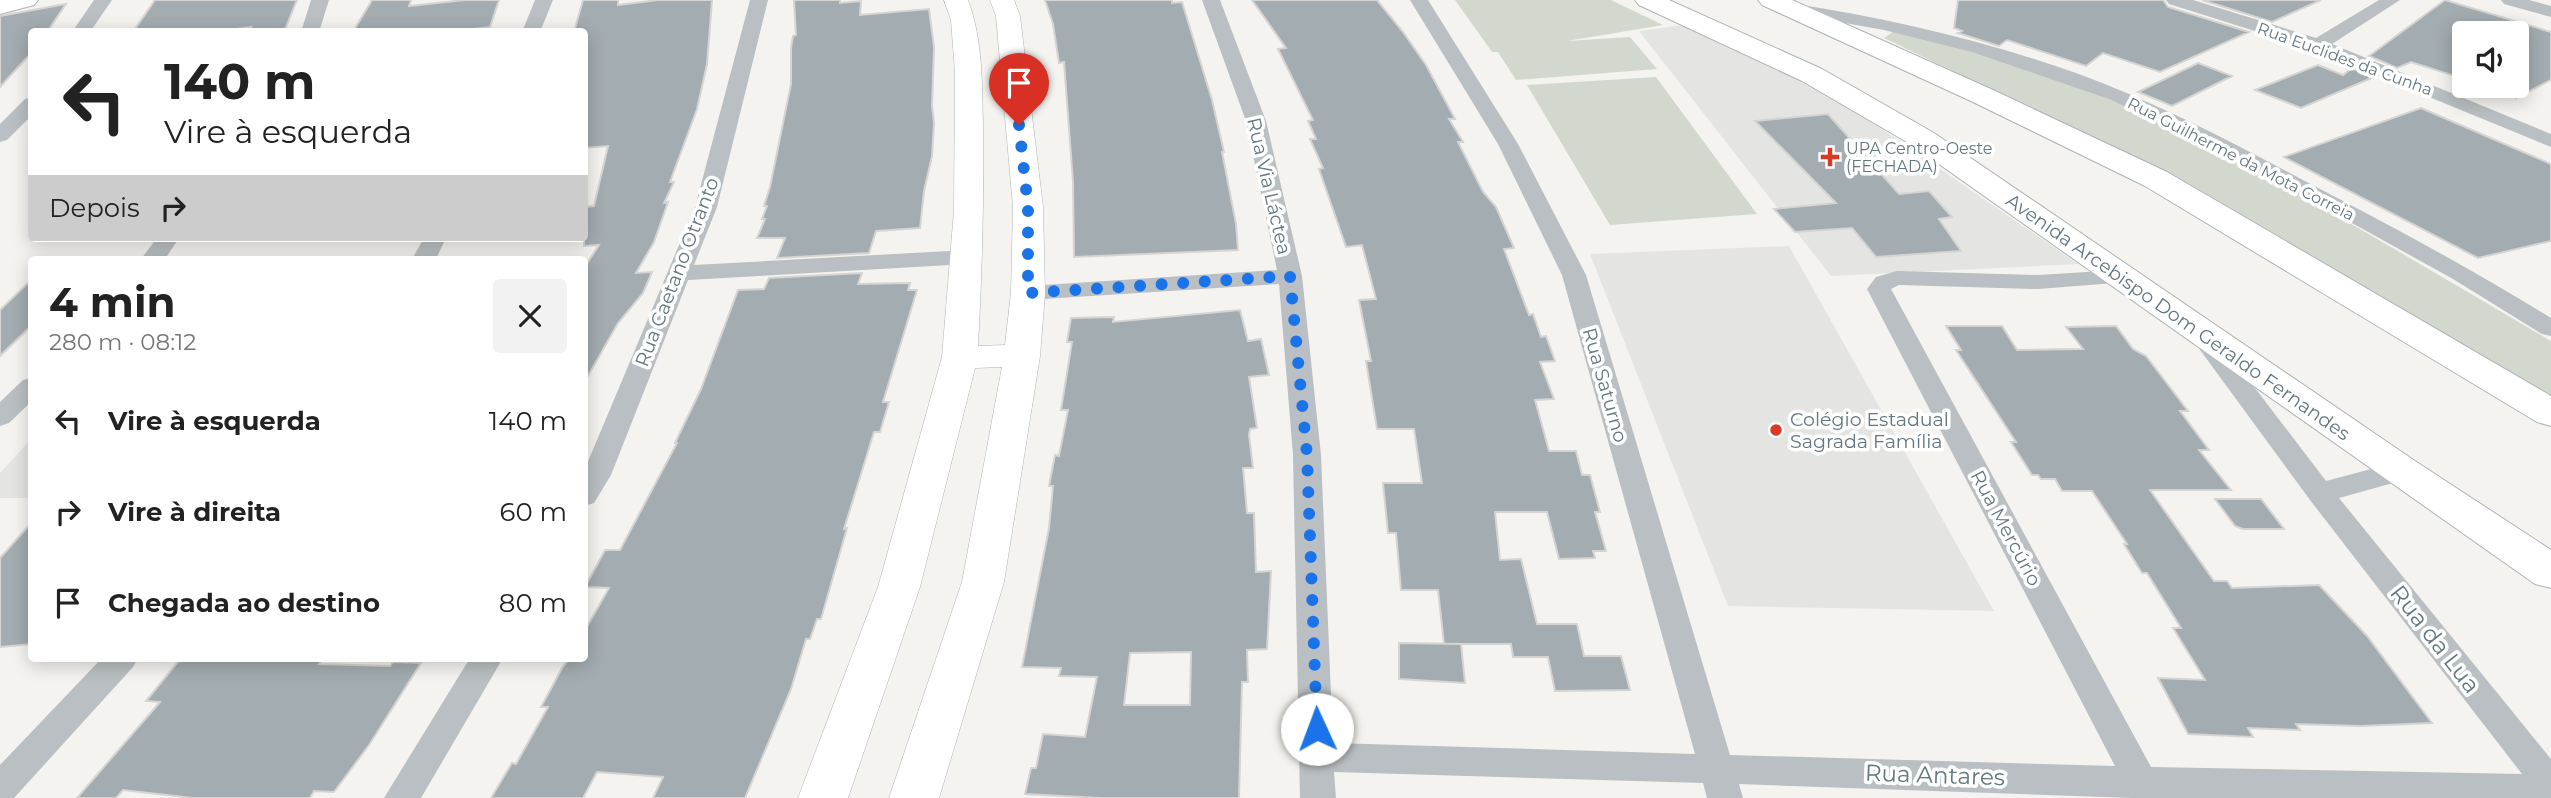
<!DOCTYPE html>
<html lang="pt">
<head>
<meta charset="utf-8">
<style>
  :root { --surface:#fff; --page:#f2f2f2; --text:#222; --muted:#767676 }
  body { margin:0; font-family:Montserrat,sans-serif; background:var(--page); color:var(--text); height:100vh; display:flex; flex-direction:column; font-size:26px; white-space:nowrap }
  * { box-sizing:border-box; margin:0 }
  p { font-size:23px; color:var(--muted) }
  .icon { flex:none; width:38px; height:38px; fill:none; stroke:currentColor; stroke-width:2; stroke-linecap:round; stroke-linejoin:round }
  .map { position:relative; flex:1; overflow:hidden }
  .side { position:absolute; left:28px; top:256px; width:560px; height:406px; display:flex; flex-direction:column; background:var(--surface); border-radius:7px; box-shadow:0 4px 18px #0003 }
  .side>* { flex:none }
  .hud { position:absolute; left:28px; top:28px; width:560px; height:214px; border-radius:7px; box-shadow:0 4px 18px #0003; background:#fff; color:var(--text); overflow:hidden }
  .controls { position:absolute; left:2452px; top:21px; display:grid; gap:14px }
  .controls a { display:grid; place-items:center; width:77px; height:77px; border-radius:7px; background:var(--surface); box-shadow:0 4px 18px #0003; font-size:35px }
  .pin { position:absolute; display:grid; place-items:center; width:60px; height:60px; color:#fff; margin:-72px -30px; border-radius:50% 50% 50% 0; rotate:-45deg; box-shadow:0 0 7px #0007 }
  .pin .icon { rotate:45deg }
  .me { position:absolute; width:77px; margin:-38px; rotate:358deg; stroke-linejoin:round; filter:drop-shadow(0 0 5px #0008) }
  .turn { display:flex; align-items:center; gap:24px; height:147px; padding:0 21px; font-size:32px }
  .turn .icon { width:91px; height:91px; stroke-width:2.5 }
  .turn b { display:block; font-size:49px; line-height:60px }
  .then { display:flex; align-items:center; height:66px; padding:0 21px; background:#0003; gap:14px; font-size:26px }
  .round { display:grid; place-items:center; flex:none; width:74px; height:74px; border-radius:7px; background:var(--page) }
  .overview { display:flex; align-items:center; justify-content:space-between; height:119px; padding:0 21px }
  h1 { font-size:42px; font-weight:700; line-height:52px }
  ul { padding:0; list-style:none }
  li { display:flex; align-items:center; gap:21px; height:91px; padding:0 21px }
  li div { flex:1 }
  li b { display:block; font-size:26px }
  li em { font-style:normal }
  .map>svg:first-child { display:block }
  .built { fill:#e4e5e3 }
  .green { fill:#d3d8cf }
  .building { fill:#a3acb0; stroke:#d5d4d2; stroke-width:2; fill-rule:evenodd }
  .lines { fill:none; stroke-linecap:round; stroke-linejoin:round }
  .secondary-casing { stroke:#aeb5b8; stroke-width:1 }
  .primary-casing { stroke:#adb3b6; stroke-width:2 }
  .street { fill:#b9bfc2; fill-rule:evenodd }
  .secondary { fill:#fff; fill-rule:evenodd }
  .primary { fill:#fff; fill-rule:evenodd }
  .route { stroke:#1a73e8; stroke-width:12; stroke-dasharray:0 21.6 }
  .poi-dot { fill:#dd3725; stroke:#fff; stroke-width:2.5 }
  .labels { text-anchor:middle; dominant-baseline:central; stroke-width:7; stroke-linejoin:round; paint-order:stroke }
  .far-street-label { font-size:16px; fill:#637780; stroke:#fff }
  .far-poi-label { font-size:16px; fill:#637780; stroke:#fff; text-anchor:start }
  .street-label { font-size:19px; fill:#637780; stroke:#fff }
  .poi-label { font-size:19px; fill:#637780; stroke:#fff; text-anchor:start }
  .near-street-label { font-size:23px; fill:#637780; stroke:#fff }
</style>
</head>
<body>
<div class="map">
<svg width="2551" height="798" viewBox="0 0 2551 798">
  <rect width="100%" height="100%" fill="#f4f3ef"/>
  <path class="built" d="M1690,24L1853,109L2078,264L1831,276L1639,31Z
    M1789,246L1994,611L1728,606L1590,254Z
    M31,439V498H0V473Z"/>
  <path class="green" d="M1455,0H1611L1663,25L1567,41L1630,37L1657,69L1516,80L1498,52H1492Z
    M1897,29C1988,54 2082,83 2167,125C2299,190 2424,267 2551,341V395L2188,184L1884,38Z
    M1656,77L1757,214L1610,225L1527,85Z"/>
  <path class="building" d="M155,0H297L284,32H249L251,27L216,32H133Z
    M372,0H411L409,6L465,0H499L490,27L452,32H353Z
    M583,0H618V5L658,0H712L707,64L697,109L670,182H674L664,203L668,202L654,242L636,273L652,272L643,293L618,323L584,383V268L599,245L584,246V207L594,206L608,146L584,148V32H574Z
    M794,0H840V3L861,1L860,15L929,9L934,47L932,106L934,123L932,156L924,191L920,228L876,231L869,253L777,258L785,238H757L765,219H762L767,206H764L770,187L791,84V48L793,36L796,35Z
    M1045,0H1172V3L1182,2L1212,100L1224,152H1222L1236,224L1238,250L1074,257L1073,182L1064,62L1059,63L1053,24Z
    M1252,0H1377L1403,32L1426,65L1455,119H1449L1463,142H1458L1483,192L1496,207L1514,248L1504,249L1529,315L1533,314L1541,337L1546,336L1555,361L1540,362L1554,399L1535,400L1549,451H1576L1582,475H1590L1600,512H1595L1606,551H1593L1595,558L1559,559L1547,512H1495L1500,560L1521,559L1537,624H1577L1584,656H1621L1630,690L1555,691L1548,657H1513L1511,644H1444L1438,590H1401L1396,533H1388L1383,483H1422L1414,429H1377L1366,361H1371L1359,300L1376,299L1362,245L1346,247L1319,169L1323,168L1310,139H1316L1308,121L1313,120L1278,49L1286,48Z
    M1958,0H2163L2168,7L2249,32L2160,72L2103,53L2086,66L2007,40L1999,46L1958,33L1962,31L1954,28Z
    M2202,0H2321L2272,22Z
    M2445,0L2551,32V80L2516,98V33H2464V79L2411,62L2397,68L2369,56Z
    M66,4L47,32H32V52L0,87V16Z
    M2198,63L2232,76L2172,106L2138,92Z
    M2318,65L2343,75L2352,68L2374,77L2301,108L2255,90Z
    M2421,108L2551,164V241L2478,258L2284,157Z
    M1828,114L1899,194L1929,191L1952,217L1939,219L1961,251L1876,257L1852,228L1795,232L1774,209L1836,203L1755,121Z
    M862,273L858,284L910,283L908,290H917L883,402H889L880,432H874L844,529L847,528L821,619H817L810,639H806L791,689L745,798H653L663,777L597,772L583,798H491L512,763L516,764L548,707H541L562,668L570,658H584V632L609,588L585,587L605,550H620L677,443H675L701,389L738,290L764,289L769,278Z
    M32,279V325L0,356V310Z
    M1240,310L1248,341L1261,339L1269,375L1249,377L1257,428L1250,429L1249,435L1253,468H1243L1247,513H1254L1256,572L1271,571L1267,649L1247,650L1248,682H1242L1239,798H1100L1025,794L1031,768H1036L1043,734L1085,737L1097,677L1059,676L1061,668L1022,667L1049,528L1053,486H1049L1055,455L1059,456L1068,410H1061L1072,342H1067L1071,318L1114,317L1113,322ZM1191,652L1190,705H1124L1130,653Z
    M1946,326H2002L2017,350L2083,349L2066,327L2116,326L2133,349L2146,356L2188,411H2180L2209,450H2199L2231,490H2150L2214,581H2227L2232,588L2319,585L2367,636L2432,723L2360,726L2296,724L2300,730L2248,728L2253,737L2188,734L2158,678L2205,680L2173,628H2181L2147,573H2142L2124,544H2127L2092,491H2062L2055,479H2041L2038,475H2032L2011,442H2016L1956,350H1961Z
    M2215,499H2261L2284,529H2243L2235,526Z
    M32,522V644L0,647V558Z
    M1399,643L1461,644L1465,683L1399,679Z
    M181,658H324L319,664L390,666L393,662L421,663L369,745L334,792L314,791L310,798H193L123,790L116,798H77L160,702L146,701Z"/>
  <g class="lines">
    <defs>
      <path id="secondary" d="M944,0H968C983,40 982,84 983,127C984,200 982,272 978,346L1005,345L1011,293L1013,207L996,16L990,0H1014L1020,16L1043,207L1045,293L1040,356L1004,582L939,798H889L962,582L1002,367L975,368L920,587L848,798H798L878,587L942,357L954,210L955,73L951,20Z"/>
      <path id="primary" d="M0,0H38L34,5L0,14Z
        M1635,0H1669L1822,69L1934,133L2415,461L2551,550V588L2535,584L1912,145L1802,81L1639,5Z
        M1758,0H1792L1993,90L2167,172L2551,396V426L2537,422L2145,186L1973,102L1762,5Z"/>
    </defs>
    <use href="#secondary" class="secondary-casing"/>
    <use href="#primary" class="primary-casing"/>
    <path class="street" d="M94,0H112L90,32H72Z
      M311,0H329L319,32H301Z
      M535,0H553L540,32H522Z
      M750,0H768L717,207L694,265L967,250L975,252L979,257L975,262L967,264L688,280L611,475L594,503L584,506V471L695,207Z
      M1202,0H1220L1266,121L1302,276L1321,455L1333,743L1695,754L1562,275L1498,144L1410,0H1428L1518,144L1586,275L1730,755L2115,766L1867,289L1876,277L1897,271L2038,275L2120,270L2128,272L2132,277L2128,282L2038,289L1899,285L1891,289L2151,767L2522,774L2310,500L2195,343L2192,338L2195,333L2204,330L2213,333L2326,481L2401,461L2411,464L2415,471L2411,478L2339,498L2551,759V798H2132L1739,784L1743,798H1707L1703,783L1334,772L1336,798H1300L1293,455L1279,284L1028,300L1020,298L1016,293L1020,288L1028,286L1277,270L1246,121Z
      M2166,0H2193L2316,38L2379,0H2400L2332,44L2551,134V147L2312,49L2169,4Z
      M2501,0H2529L2551,6V17L2504,4Z
      M1789,3C1887,18 1983,40 2076,73C2155,102 2228,140 2301,179C2386,223 2470,268 2551,318V336L2542,334L2453,279L2361,228L2190,136L2109,99L1972,52L1884,30L1783,12L1780,8Z
      M32,97V115L7,140L0,142V124L25,99Z
      M157,238H179L165,259H141Z
      M424,238H446L436,259H412Z
      M32,378V401L9,423L0,426V402L23,380Z
      M102,658H138L133,667L14,798H0V765Z
      M470,658H503L421,798H384Z"/>
    <use href="#secondary" class="secondary"/>
    <use href="#primary" class="primary"/>
  </g>
  <g class="lines">
    <path class="route" d="M1019,125L1028,207V293L1290,276L1307,455L1317,729"/>
  </g>
  <g class="poi-dot">
    <path d="M1826.5 146.5h7v7h7v7h-7v7h-7v-7h-7v-7h7z"/>
    <circle cx="1776" cy="430" r="7"/>
  </g>
  <g class="labels">
    <g class="far-street-label">
      <text transform="translate(2345 59) rotate(20)">Rua Euclides da Cunha</text>
      <text transform="translate(2241 159) rotate(27)">Rua Guilherme da Mota Correia</text>
    </g>
    <g class="far-poi-label">
      <text x="1846" y="148">UPA Centro-Oeste<tspan x="1846" dy="18">(FECHADA)</tspan></text>
    </g>
    <g class="street-label">
      <text transform="translate(1269 186) rotate(77)">Rua Via Láctea</text>
      <text transform="translate(677 272) rotate(-69)">Rua Caetano Otranto</text>
      <text transform="translate(2178 317) rotate(35)">Avenida Arcebispo Dom Geraldo Fernandes</text>
      <text transform="translate(1605 385) rotate(74)">Rua Saturno</text>
      <text transform="translate(2006 528) rotate(62)">Rua Mercúrio</text>
    </g>
    <g class="poi-label">
      <text x="1790" y="419">Colégio Estadual<tspan x="1790" dy="22">Sagrada Família</tspan></text>
    </g>
    <g class="near-street-label">
      <text transform="translate(2435 639) rotate(52)">Rua da Lua</text>
      <text transform="translate(1935 775) rotate(2)">Rua Antares</text>
    </g>
  </g>
</svg>
<div class="controls">
<a><svg class="icon" aria-label="sound" viewBox="0 0 24 24"><path d="M4 9h4l5-4v14l-5-4H4zM17 9q2 3 0 6"/></svg></a>
</div>
<div class="pin" style="left:1019px;top:125px;background:#d93025"><svg class="icon" aria-label="arrive" viewBox="0 0 24 24"><path d="M6 21V4h12l-3 4 3 4H6"/></svg></div>
<svg class="me" style="left:1317px;top:729px" viewBox="-20 -20 40 40"><circle r="19" fill="#fff"/><path d="M0-13L10 11 0 6-10 11z" fill="#1a73e8"/></svg>
<div class="hud">
<div class="turn"><svg class="icon" aria-label="left" viewBox="0 0 24 24"><path d="M17 20v-9H6M10 6l-5 5 5 5"/></svg><div><b>140 m</b>Vire à esquerda</div></div>
<div class="then">Depois<svg class="icon" aria-label="right" viewBox="0 0 24 24"><path d="M7 20v-9h11M14 6l5 5-5 5"/></svg></div>
</div>
<section class="side">
<div class="overview"><div><h1>4 min</h1><p>280 m · 08:12</p></div><a class="round"><svg class="icon" aria-label="close" viewBox="0 0 24 24"><path d="M6 6l12 12M18 6L6 18"/></svg></a></div>
<ul>
<li><svg class="icon" aria-label="left" viewBox="0 0 24 24"><path d="M17 20v-9H6M10 6l-5 5 5 5"/></svg><div><b>Vire à esquerda</b></div><em>140 m</em></li>
<li><svg class="icon" aria-label="right" viewBox="0 0 24 24"><path d="M7 20v-9h11M14 6l5 5-5 5"/></svg><div><b>Vire à direita</b></div><em>60 m</em></li>
<li><svg class="icon" aria-label="arrive" viewBox="0 0 24 24"><path d="M6 21V4h12l-3 4 3 4H6"/></svg><div><b>Chegada ao destino</b></div><em>80 m</em></li>
</ul>
</section>
</div>
</body>
</html>
